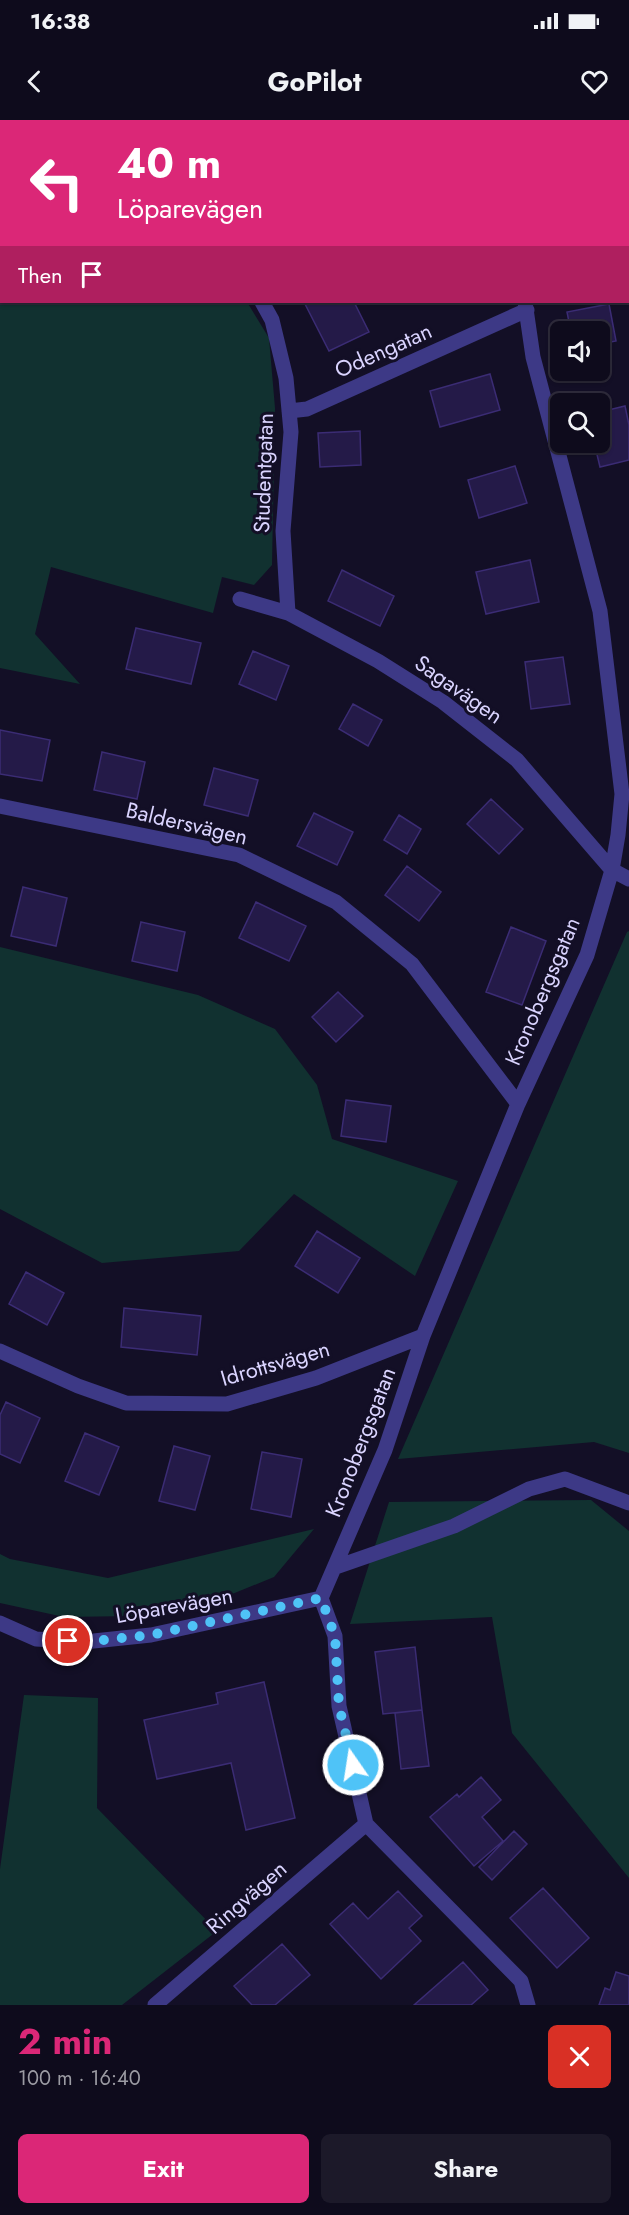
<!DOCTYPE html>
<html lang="en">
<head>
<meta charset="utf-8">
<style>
  :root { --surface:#0e0b1c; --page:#1c1929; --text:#f1f3f6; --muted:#9b9ba3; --line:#2e2b3b; --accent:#db2777 }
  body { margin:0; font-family:Jost,sans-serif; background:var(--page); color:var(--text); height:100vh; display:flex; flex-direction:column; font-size:22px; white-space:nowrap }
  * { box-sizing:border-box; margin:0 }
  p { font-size:20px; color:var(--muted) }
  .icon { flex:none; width:33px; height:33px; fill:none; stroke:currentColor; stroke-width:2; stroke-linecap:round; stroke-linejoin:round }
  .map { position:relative; height:1885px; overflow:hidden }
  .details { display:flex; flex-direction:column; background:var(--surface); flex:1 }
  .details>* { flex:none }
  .banner { position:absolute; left:0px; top:0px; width:630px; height:183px; box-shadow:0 2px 4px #0004,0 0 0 2px var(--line); background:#db2777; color:#fff; overflow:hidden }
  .controls { position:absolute; left:550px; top:201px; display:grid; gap:12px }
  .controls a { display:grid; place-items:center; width:60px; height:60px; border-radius:9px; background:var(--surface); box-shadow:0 2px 4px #0004,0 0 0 2px var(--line); font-size:30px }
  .pin { position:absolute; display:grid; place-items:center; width:51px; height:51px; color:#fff; margin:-26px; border:3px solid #fff; border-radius:50%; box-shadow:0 2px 6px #0007 }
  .me { position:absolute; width:66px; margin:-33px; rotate:347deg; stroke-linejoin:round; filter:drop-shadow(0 0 4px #0008) }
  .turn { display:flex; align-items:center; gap:21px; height:126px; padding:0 18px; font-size:27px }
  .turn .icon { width:78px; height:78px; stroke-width:2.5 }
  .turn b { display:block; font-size:42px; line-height:51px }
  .then { display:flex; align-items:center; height:57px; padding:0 18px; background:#0003; gap:12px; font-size:22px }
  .round { display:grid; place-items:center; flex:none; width:63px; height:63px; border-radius:9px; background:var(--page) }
  .overview { display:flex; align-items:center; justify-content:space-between; height:102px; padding:0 18px }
  h1 { font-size:36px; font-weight:700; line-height:45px; color:var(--accent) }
  .action { display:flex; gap:12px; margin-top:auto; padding:12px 18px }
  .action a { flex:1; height:69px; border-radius:9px; background:var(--accent); color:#fff; font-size:24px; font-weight:700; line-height:69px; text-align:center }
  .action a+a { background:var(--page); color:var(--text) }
  .status { display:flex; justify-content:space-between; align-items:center; height:42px; padding:0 30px; background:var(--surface); direction:ltr }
  .status svg { height:16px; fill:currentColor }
  header { display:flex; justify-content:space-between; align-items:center; height:78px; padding:0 18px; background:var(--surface); font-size:27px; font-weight:700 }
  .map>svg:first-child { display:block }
  .green { fill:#113130 }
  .building { fill:#241a48; stroke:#3b2c74; stroke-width:1.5 }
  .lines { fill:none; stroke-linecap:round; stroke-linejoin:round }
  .street { stroke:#3d3986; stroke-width:15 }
  .route { stroke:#4fc3f7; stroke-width:10; stroke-dasharray:0 18 }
  .labels { text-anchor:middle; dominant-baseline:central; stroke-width:6; stroke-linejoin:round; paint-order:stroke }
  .street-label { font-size:22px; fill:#dad4ff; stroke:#130f26 }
</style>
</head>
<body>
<div class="status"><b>16:38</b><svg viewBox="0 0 49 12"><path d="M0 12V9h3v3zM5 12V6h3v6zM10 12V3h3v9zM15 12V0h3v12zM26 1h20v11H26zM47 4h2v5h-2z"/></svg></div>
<header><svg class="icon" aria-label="back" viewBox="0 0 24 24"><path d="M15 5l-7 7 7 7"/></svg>GoPilot<svg class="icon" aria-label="heart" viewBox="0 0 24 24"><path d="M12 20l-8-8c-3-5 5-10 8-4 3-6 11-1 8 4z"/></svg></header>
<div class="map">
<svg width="629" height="1885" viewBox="0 0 629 1885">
  <rect width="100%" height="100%" fill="#130f26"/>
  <path class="green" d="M0,65L2,182H247L269,218L275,288L272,445L254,465L222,457L213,493L51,447L35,514L80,564L0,548Z
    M629,811V1333L594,1322L398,1339L627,812Z
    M0,827L198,875L275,909L317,965L332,1019L458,1061L415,1156L294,1074L239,1131L102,1143L0,1089Z
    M591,1380L629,1411V1758L512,1613L492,1497L350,1504L389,1382Z
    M314,1409L274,1457L220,1479L133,1496L64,1497L0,1483V1434L10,1439L108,1458Z
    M24,1575L98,1578L97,1688L217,1811L122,1885H0V1749Z"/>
  <path class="building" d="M304,182H354L369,212L329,231Z
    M609,184L616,221L600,224V212H571L567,192Z
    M490,254L500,290L440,307L430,271Z
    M625,286L629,305V340L600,347L594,322H600V292Z
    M360,311L361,345L320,347L318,313Z
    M515,346L527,383L479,398L468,360Z
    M530,440L539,482L486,494L476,452Z
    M342,450L394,476L380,506L328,481Z
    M136,508L201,523L191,564L126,549Z
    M253,531L289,546L276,580L239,564Z
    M563,537L570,584L531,589L525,542Z
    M353,584L382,600L368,626L339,609Z
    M0,610L50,620L42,661L0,654Z
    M102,632L145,642L137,679L94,670Z
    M214,648L258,660L248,696L204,685Z
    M491,679L523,709L499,734L467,704Z
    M314,693L353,712L337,745L297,726Z
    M399,695L421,709L407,734L384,720Z
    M407,746L441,772L419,801L385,775Z
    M23,767L67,778L56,826L11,816Z
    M256,782L306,806L289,841L239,818Z
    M141,802L185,812L177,851L132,841Z
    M511,807L546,821L522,885L486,872Z
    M338,872L363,896L336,922L312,897Z
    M346,980L391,986L386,1022L341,1016Z
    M317,1111L360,1138L338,1173L295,1146Z
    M26,1152L64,1173L47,1205L9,1184Z
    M124,1188L201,1196L197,1235L121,1227Z
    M6,1282L40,1298L20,1343L0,1334V1295Z
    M85,1313L119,1327L99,1375L65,1361Z
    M174,1326L210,1336L195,1390L159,1381Z
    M262,1332L302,1339L291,1397L251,1389Z
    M415,1527L422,1590L383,1594L375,1532Z
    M264,1562L295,1698L246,1710L231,1643L157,1659L144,1600L218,1584L216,1573Z
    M422,1590L429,1646L401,1649L395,1593Z
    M481,1657L501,1680L482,1697L503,1721L474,1746L430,1697L457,1674L459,1677Z
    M514,1711L527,1724L492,1760L479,1747Z
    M543,1768L589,1818L557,1848L510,1798Z
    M398,1771L422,1796L409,1808L421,1821L381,1859L330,1804L353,1783L368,1799Z
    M282,1824L310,1855L275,1885H252L234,1866Z
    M463,1842L488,1870L471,1885H414Z
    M616,1852L629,1856V1885H599L605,1868L610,1870Z"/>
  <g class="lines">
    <path class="street" d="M127,2V0
      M515,2V0
      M0,51L2,52
      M262,182L272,200L286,258L291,312L283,411L288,493
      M289,291L307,289L527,190
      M240,479L288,493L378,541L443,582L517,640L612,750L629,759
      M0,686L239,735L336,782L412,844L518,984
      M0,1231L78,1266L126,1283L227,1284L316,1258L423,1216
      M336,1447L454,1406L529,1369L565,1359L629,1383
      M0,1503L36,1519L84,1522L151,1515L321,1478
      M366,1704L521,1861L528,1885
      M155,1885L366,1704L339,1586L335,1516L321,1478L385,1330L423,1216L518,984L587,835L612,750L618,715L622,674L600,491L533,237L525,182"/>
  </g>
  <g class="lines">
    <path class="route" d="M68,1521L84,1522L151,1515L321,1478L335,1516L339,1586L353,1645"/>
  </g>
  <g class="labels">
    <g class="street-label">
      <text transform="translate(383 230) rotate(-24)">Odengatan</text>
      <text transform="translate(263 353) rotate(-88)">Studentgatan</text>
      <text transform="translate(459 569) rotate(35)">Sagavägen</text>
      <text transform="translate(187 703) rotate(13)">Baldersvägen</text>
      <text transform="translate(542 871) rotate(-67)">Kronobergsgatan</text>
      <text transform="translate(275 1243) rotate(-16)">Idrottsvägen</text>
      <text transform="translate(360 1322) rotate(-69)">Kronobergsgatan</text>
      <text transform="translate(174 1485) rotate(-10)">Löparevägen</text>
      <text transform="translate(246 1777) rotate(-41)">Ringvägen</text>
    </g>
  </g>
</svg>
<div class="controls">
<a><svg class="icon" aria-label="sound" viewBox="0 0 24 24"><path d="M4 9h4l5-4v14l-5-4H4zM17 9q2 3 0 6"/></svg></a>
<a><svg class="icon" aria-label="search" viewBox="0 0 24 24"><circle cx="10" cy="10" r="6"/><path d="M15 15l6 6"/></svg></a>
</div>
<div class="pin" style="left:68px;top:1521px;background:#d93025"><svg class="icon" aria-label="arrive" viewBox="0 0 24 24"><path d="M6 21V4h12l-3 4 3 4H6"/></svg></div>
<svg class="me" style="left:353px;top:1645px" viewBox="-20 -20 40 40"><circle r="17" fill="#4fc3f7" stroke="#fff" stroke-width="3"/><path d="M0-11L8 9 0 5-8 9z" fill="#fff"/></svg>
<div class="banner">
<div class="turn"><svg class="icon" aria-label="left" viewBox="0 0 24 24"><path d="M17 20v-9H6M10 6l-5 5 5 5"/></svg><div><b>40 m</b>Löparevägen</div></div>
<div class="then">Then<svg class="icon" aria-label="arrive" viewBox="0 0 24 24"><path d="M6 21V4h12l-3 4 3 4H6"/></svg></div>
</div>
</div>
<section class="details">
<div class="overview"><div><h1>2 min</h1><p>100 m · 16:40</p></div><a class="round" style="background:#d93025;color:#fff"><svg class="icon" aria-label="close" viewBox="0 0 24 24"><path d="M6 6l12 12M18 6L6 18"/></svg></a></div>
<div class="action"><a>Exit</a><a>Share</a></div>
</section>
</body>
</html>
